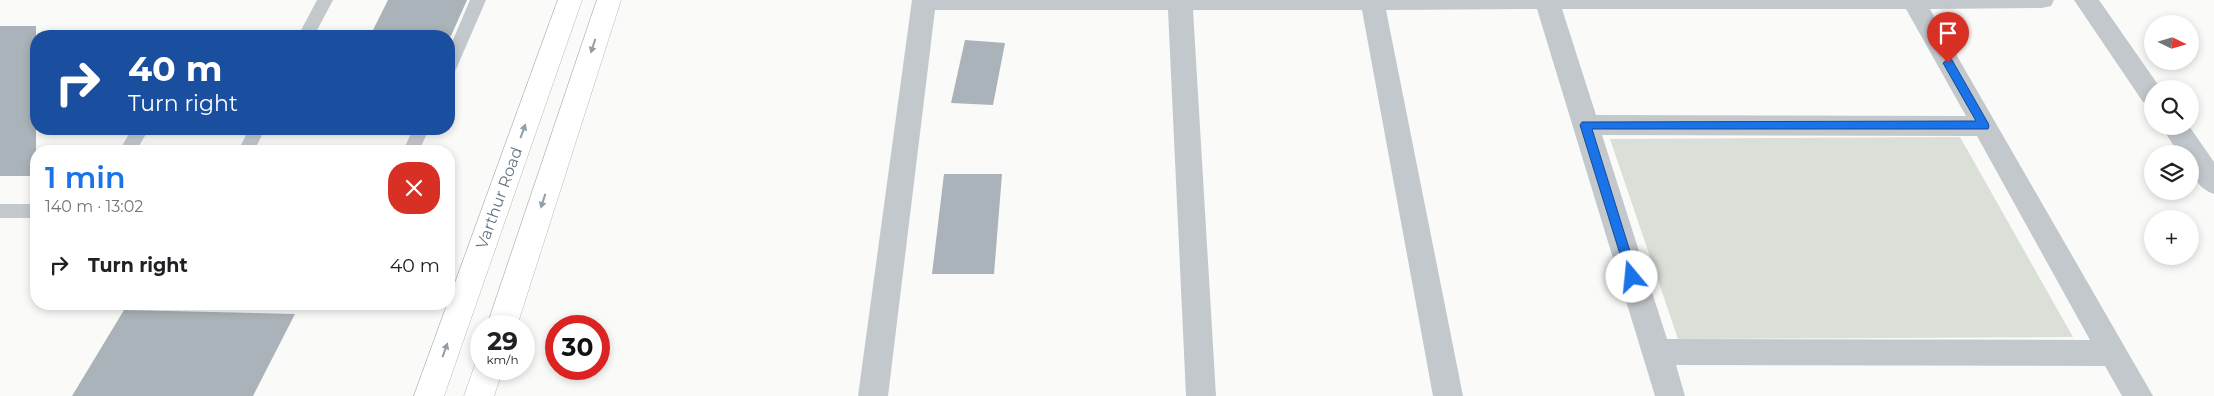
<!DOCTYPE html>
<meta charset="utf-8">
<style>
body{margin:0;font-family:Montserrat,sans-serif;background:#f2f2f2;color:#202124;height:100vh;display:flex;flex-direction:column;font-size:19px;white-space:nowrap}
*{box-sizing:border-box;margin:0}
p{font-size:16px;color:#757577}
.icon{flex:none;width:28px;height:28px;fill:none;stroke:currentColor;stroke-width:2;stroke-linecap:round;stroke-linejoin:round}
.map{position:relative;flex:1;overflow:hidden}
.side{position:absolute;left:30px;top:145px;width:425px;height:165px;display:flex;flex-direction:column;background:#fff;border-radius:20px;box-shadow:0 2px 8px #0003}
.side>*{flex:none}
.top-card{position:absolute;left:30px;top:30px;width:425px;height:105px;border-radius:20px;box-shadow:0 2px 8px #0003;background:#1a4fa0;color:#fff;overflow:hidden}
.needle{width:32px;rotate:95deg}
.fabs{position:absolute;left:2144px;top:15px;display:grid;gap:10px}
.fabs a{display:grid;place-items:center;width:55px;height:55px;border-radius:50%;background:#fff;box-shadow:0 2px 8px #0003;font-size:25px}
.speed{position:absolute;left:470px;top:315px;display:flex;gap:10px;font-size:25px;font-weight:700;text-align:center}
.speed>*{display:grid;place-content:center;width:65px;height:65px;border-radius:50%;background:#fff;box-shadow:0 2px 8px #0003;line-height:1}
.speed small{font-size:12px;font-weight:400}
.speed .limit{border:8px solid #d22;background:#fff;color:#111}
.pin{position:absolute;display:grid;place-items:center;width:42px;height:42px;color:#fff;margin:-51px -21px;border-radius:50% 50% 50% 0;rotate:-45deg;box-shadow:0 0 5px #0007}
.pin .icon{rotate:45deg}
.me{position:absolute;width:55px;margin:-28px;rotate:343deg;stroke-linejoin:round;filter:drop-shadow(0 0 4px #0008)}
.turn{display:flex;align-items:center;gap:18px;height:105px;padding:0 15px;font-size:22px}
.turn .icon{width:65px;height:65px;stroke-width:2.5}
.turn b{display:block;font-size:35px;line-height:42px}
.round{display:grid;place-items:center;flex:none;width:52px;height:52px;border-radius:20px;background:#f2f2f2}
.overview{display:flex;align-items:center;justify-content:space-between;height:85px;padding:0 15px}
h1{font-size:30px;font-weight:600;line-height:38px;color:#1a73e8}
ul{padding:0;list-style:none}
li{display:flex;align-items:center;gap:15px;height:70px;padding:0 15px}
li div{flex:1}
li b{display:block;font-size:19px}
li em{font-style:normal}
.map>svg:first-child{display:block}
.green{fill:#dadfd7}
.building{fill:#aab3b9}
.lines{fill:none;stroke-linecap:round;stroke-linejoin:round}
.primary-casing{stroke:#b5babe;stroke-width:1}
.service{fill:#c3c8cc;fill-rule:evenodd}
.minor{fill:#c3c8cc;fill-rule:evenodd}
.primary{fill:#fff;fill-rule:evenodd}
.oneway{fill:#939fa8}
.route{fill:#1a73e8;stroke:#114b97}
.labels{text-anchor:middle;dominant-baseline:central;stroke-width:5;stroke-linejoin:round;paint-order:stroke}
.street-label{font-size:16px;fill:#657683;stroke:#fff}
</style>
<div class="map">
<svg width="2214" height="396" viewBox="0 0 2214 396">
<rect width="100%" height="100%" fill="#fafaf8"/>
<path class="green" d="M1960,137L2073,337L1678,339L1610,139Z"/>
<g class="building">
<path d="M388,0H467L451,36H370Z"/>
<rect x="0" y="26" width="36" height="150"/>
<path d="M965,40L1005,43L993,105L951,103Z"/>
<path d="M944,174H1002L994,274H932Z"/>
<path d="M124,310L295,314L253,396H72Z"/>
</g>
<g class="lines">
<g class="primary-casing">
<g id="primary">
<path d="M558,0H582L444,396H414Z"/>
<path d="M597,0H621L517,326H487Z"/>
<path d="M481,358V369H503L494,396H464L477,359Z"/>
</g>
</g>
<g class="service">
<path d="M317,0H333L314,36H298Z"/>
<path d="M470,0H486L457,67L455,71L449,73V49Z"/>
<path d="M132,129H149L136,151H119Z"/>
<path d="M249,129H265L254,151H238Z"/>
<path d="M413,129H429L419,151H403Z"/>
<rect x="0" y="204" width="36" height="14"/>
</g>
<g class="minor">
<path d="M912,0H2054L2051,6L2042,8L1930,9L2153,396H2122L2105,366L1676,365L1685,396H1655L1537,9L1386,10L1463,396H1433L1362,10H1193L1216,396H1186L1168,10H935L888,396H858ZM1562,9H1906L1966,116L1596,115ZM1602,135L1977,136L2090,340L1667,339Z"/>
<path d="M2074,0H2099L2161,89H2152V104L2143,102Z"/>
<path d="M2161,126H2189L2214,162V194C2196,188 2190,172 2190,154H2179Z"/>
</g>
<use href="#primary" class="primary"/>
</g>
<defs><path id="oneway-solid" d="M-6-.8H1V-3.2L6.5 0L1 3.2V.8H-6Z" transform="scale(1.25)"/></defs>
<g class="oneway">
<use href="#oneway-solid" transform="translate(593 46) rotate(108)"/>
<use href="#oneway-solid" transform="translate(523 131) rotate(-70)"/>
<use href="#oneway-solid" transform="translate(543 201) rotate(108)"/>
<use href="#oneway-solid" transform="translate(445 350) rotate(-70)"/>
</g>
<path class="route" d="M1948,59L1952,60L1988,123L1989,126L1988,129H1592L1638,277L1637,280H1628L1580,125L1582,122L1976,121L1943,63Z"/>
<g class="labels">
<g class="street-label">
<text transform="translate(499 198) rotate(-70)">Varthur Road</text>
</g>
</g>
</svg>
<div class="fabs">
<a><svg class="needle" viewBox="-14 -14 28 28"><path d="M0-13l5 13h-10z" fill="#e53935"/><path d="M0 13l5-13h-10z" fill="#757577"/></svg></a>
<a><svg class="icon" aria-label="search" viewBox="0 0 24 24"><circle cx="10" cy="10" r="6"/><path d="M15 15l6 6"/></svg></a>
<a><svg class="icon" aria-label="layers" viewBox="0 0 24 24"><path d="M12 4l9 5-9 5-9-5zM3 14l9 5 9-5"/></svg></a>
<a>+</a>
</div>
<div class="speed"><div>29<small>km/h</small></div><div class="limit">30</div></div>
<div class="pin" style="left:1948px;top:63px;background:#d93025"><svg class="icon" aria-label="arrive" viewBox="0 0 24 24"><path d="M6 21V4h12l-3 4 3 4H6"/></svg></div>
<svg class="me" style="left:1632px;top:277px" viewBox="-20 -20 40 40"><circle r="19" fill="#fff"/><path d="M0-13L10 11 0 6-10 11z" fill="#1a73e8"/></svg>
<div class="top-card">
<div class="turn"><svg class="icon" aria-label="right" viewBox="0 0 24 24"><path d="M7 20v-9h11M14 6l5 5-5 5"/></svg><div><b>40 m</b>Turn right</div></div>
</div>
<section class="side">
<div class="overview"><div><h1>1 min</h1><p>140 m · 13:02</p></div><a class="round" style="background:#d93025;color:#fff"><svg class="icon" aria-label="close" viewBox="0 0 24 24"><path d="M6 6l12 12M18 6L6 18"/></svg></a></div>
<ul>
<li><svg class="icon" aria-label="right" viewBox="0 0 24 24"><path d="M7 20v-9h11M14 6l5 5-5 5"/></svg><div><b>Turn right</b></div><em>40 m</em></li>
</ul>
</section>
</div>
